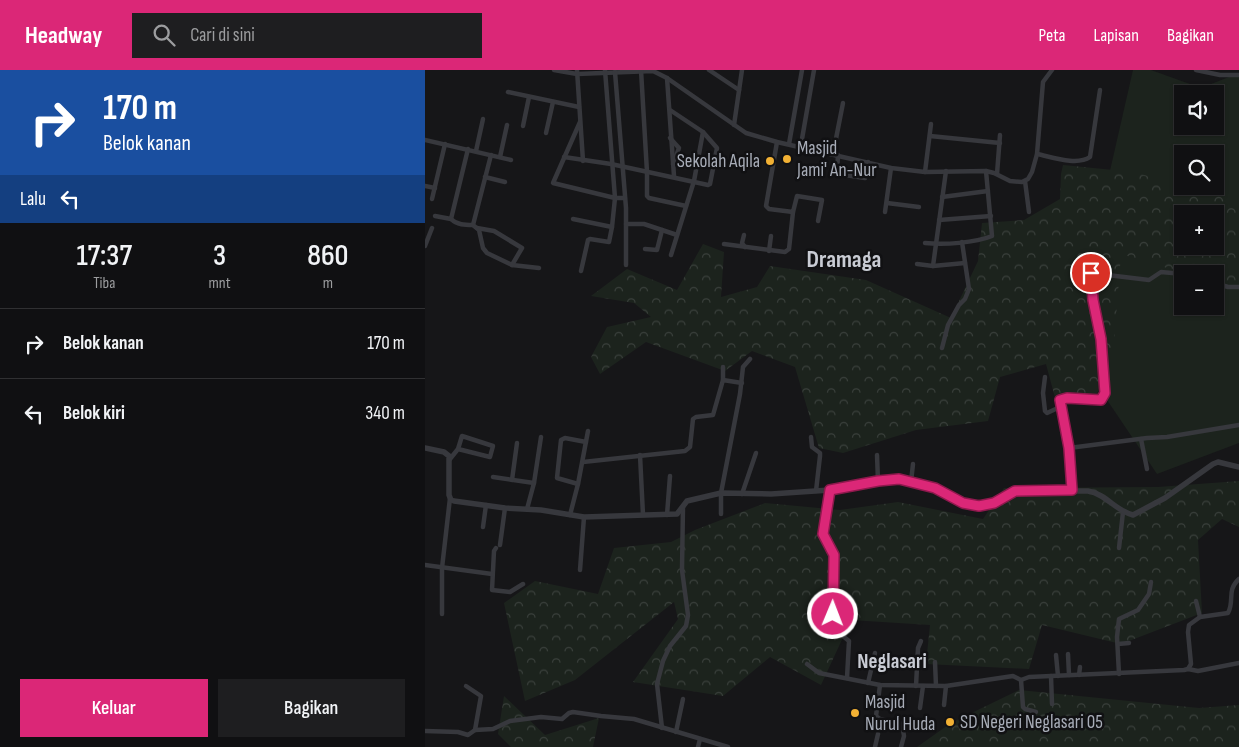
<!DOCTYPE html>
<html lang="id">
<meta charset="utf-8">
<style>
body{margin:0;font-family:"Sofia Sans Condensed",sans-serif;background:#1e1e20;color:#f1f3f6;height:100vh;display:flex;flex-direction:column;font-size:19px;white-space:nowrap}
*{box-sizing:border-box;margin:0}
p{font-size:16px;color:#9c9d9f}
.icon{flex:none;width:28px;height:28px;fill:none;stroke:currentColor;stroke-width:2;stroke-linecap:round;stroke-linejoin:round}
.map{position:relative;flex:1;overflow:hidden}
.panel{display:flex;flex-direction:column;background:#101012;width:425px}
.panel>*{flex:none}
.hud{background:#1a4fa0;color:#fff;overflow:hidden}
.controls{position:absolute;left:749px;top:15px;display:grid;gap:10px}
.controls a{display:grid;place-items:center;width:50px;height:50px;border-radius:0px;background:#101012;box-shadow:0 1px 4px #0004,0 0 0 1px #303032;font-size:25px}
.pin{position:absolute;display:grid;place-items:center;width:42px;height:42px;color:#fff;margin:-21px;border:2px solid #fff;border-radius:50%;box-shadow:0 1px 5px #0007}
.me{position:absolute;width:55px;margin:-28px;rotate:1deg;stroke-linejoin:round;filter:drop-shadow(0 0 4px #0008)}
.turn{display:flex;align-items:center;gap:18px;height:105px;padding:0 20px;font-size:22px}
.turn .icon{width:65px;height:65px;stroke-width:2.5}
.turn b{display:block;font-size:35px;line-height:42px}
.then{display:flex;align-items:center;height:48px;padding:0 20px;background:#0003;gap:10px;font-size:19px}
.eta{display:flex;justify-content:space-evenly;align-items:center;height:85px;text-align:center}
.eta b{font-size:30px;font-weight:600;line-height:35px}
.cta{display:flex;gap:10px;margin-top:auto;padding:10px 20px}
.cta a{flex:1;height:58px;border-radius:0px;background:#db2777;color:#fff;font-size:20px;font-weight:600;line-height:58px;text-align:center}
.cta a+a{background:#1e1e20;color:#f1f3f6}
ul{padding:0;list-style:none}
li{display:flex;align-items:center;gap:15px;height:70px;padding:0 20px;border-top:1px solid #303032}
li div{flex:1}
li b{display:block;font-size:19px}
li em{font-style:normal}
header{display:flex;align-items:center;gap:30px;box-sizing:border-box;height:70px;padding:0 25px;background:#db2777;color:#fff}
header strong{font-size:24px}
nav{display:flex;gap:28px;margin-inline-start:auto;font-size:18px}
.search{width:350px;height:45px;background:#1e1e20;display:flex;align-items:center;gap:12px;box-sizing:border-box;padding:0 18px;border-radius:0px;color:#9c9d9f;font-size:19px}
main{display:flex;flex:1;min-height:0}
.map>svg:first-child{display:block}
.grass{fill:#1c231d;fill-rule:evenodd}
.forest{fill:url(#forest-crowns);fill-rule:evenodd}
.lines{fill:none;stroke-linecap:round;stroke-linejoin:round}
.minor{stroke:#37383d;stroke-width:4.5}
.tertiary{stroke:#37383d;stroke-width:5.5}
.route-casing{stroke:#8e194d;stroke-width:12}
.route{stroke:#db2777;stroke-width:9}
.poi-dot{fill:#f2b134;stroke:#111113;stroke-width:2}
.labels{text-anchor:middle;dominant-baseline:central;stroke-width:5;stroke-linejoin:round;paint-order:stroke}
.poi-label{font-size:19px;fill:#a8adb8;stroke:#111113;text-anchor:start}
.quarter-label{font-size:21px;font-weight:bold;fill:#c9ccd4;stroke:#111113}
.district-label{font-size:24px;font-weight:bold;fill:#c9ccd4;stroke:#111113}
</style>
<header>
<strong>Headway</strong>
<div class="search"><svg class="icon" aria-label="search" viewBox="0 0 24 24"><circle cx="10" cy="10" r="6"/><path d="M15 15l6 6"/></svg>Cari di sini</div>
<nav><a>Peta</a><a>Lapisan</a><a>Bagikan</a></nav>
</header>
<main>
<section class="panel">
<div class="hud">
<div class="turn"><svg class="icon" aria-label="right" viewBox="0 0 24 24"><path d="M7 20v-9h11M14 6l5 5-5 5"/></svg><div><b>170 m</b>Belok kanan</div></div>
<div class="then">Lalu<svg class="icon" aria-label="left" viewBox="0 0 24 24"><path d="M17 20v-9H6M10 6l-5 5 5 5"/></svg></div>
</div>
<div class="eta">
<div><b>17:37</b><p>Tiba</p></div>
<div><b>3</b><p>mnt</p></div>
<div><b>860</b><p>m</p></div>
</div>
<ul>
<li><svg class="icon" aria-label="right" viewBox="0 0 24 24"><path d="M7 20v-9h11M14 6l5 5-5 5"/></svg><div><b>Belok kanan</b></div><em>170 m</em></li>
<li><svg class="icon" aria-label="left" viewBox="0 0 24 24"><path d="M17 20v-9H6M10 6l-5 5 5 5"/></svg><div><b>Belok kiri</b></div><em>340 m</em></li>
</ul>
<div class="cta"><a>Keluar</a><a>Bagikan</a></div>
</section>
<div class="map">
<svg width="814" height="677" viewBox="0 0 814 677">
<defs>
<pattern id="forest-crowns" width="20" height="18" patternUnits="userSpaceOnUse" patternTransform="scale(1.25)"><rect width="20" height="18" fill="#1c231d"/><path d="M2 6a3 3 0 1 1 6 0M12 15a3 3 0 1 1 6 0" fill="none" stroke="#3a403c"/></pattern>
</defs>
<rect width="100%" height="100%" fill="#161618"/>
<g class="grass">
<path d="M708,0H726L776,18L814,3V138L681,118ZM758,24H790V56H758ZM758,84H790V116H758Z"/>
<path d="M658,167L814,198V373L732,404L680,327L661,265ZM758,204H790V236H758Z"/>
</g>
<g class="forest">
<path d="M638,95L708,102L814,130V217L790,211V204H762L696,184L689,275L669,333L632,335L621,294L575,307L563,351L491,360L418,383L394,378L370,297L327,281L300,301L221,272L175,304L166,287L182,257L226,247L209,233L166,226L202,199L252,220L278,174L299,182L296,227L332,217L345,196L441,210L526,248L553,191L557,153L599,150L635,129L636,104ZM758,144H790V176H758Z"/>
<path d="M814,411V457L797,449L773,470L777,543L696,574L617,555L604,599L501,594L505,555L426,550L396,615L345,587L298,626L208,612L253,549L249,532L150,610L100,631L79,533L110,511L173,524L189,478L246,472L270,460L340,433L415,440L473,432L558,449L579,418L733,417Z"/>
<path d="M594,620L774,638L814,635V677H492L526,653Z"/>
<path d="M79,626L120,665L174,648L168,677H86L73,664Z"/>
</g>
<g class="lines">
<g class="minor">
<path d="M129,0L152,4L228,1L242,8L321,63L352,72L466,98L500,102L561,101L569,103L585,111L597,112L603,109L607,102L612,84L618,12L627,0"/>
<path d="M152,0L158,91"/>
<path d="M216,0L222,102V126L224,128L261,136"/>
<path d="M284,0L314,20"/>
<path d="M771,0L795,5H814"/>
<path d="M190,2L201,138V195"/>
<path d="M242,8L249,106"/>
<path d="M83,22L154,37"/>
<path d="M155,52L128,113L190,128H200"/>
<path d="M309,55L317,0"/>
<path d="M98,56L104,27"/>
<path d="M121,63L128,32"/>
<path d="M505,66L575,73"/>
<path d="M245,68L254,78L248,94"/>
<path d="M377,69L389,0"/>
<path d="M0,70L86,90"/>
<path d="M352,72L341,136L344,139L368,142L372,126L397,130L393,151"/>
<path d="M364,74L377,0"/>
<path d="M51,81L58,49"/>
<path d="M408,84L418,33"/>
<path d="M612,84C627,87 652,96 665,87L675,20"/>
<path d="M66,85L48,155L54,160L58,178L62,183L87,195L114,198"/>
<path d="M413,85L412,102L413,104L440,108L443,92"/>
<path d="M75,87L82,55"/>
<path d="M139,87L186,94L283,115L285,114L292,78L278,62L245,40"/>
<path d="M500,102L506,54"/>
<path d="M572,104L575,65"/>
<path d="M60,107L80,112"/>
<path d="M600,111L604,142"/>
<path d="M0,116L10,118"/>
<path d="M517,127L563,121"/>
<path d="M7,129L20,74"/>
<path d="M462,133L494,137"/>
<path d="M460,142L466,98"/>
<path d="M10,146L26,149L43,79"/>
<path d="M26,149C32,155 40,155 48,155"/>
<path d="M148,149L187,157"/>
<path d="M514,150L566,146"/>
<path d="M201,154H219L252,165"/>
<path d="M52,158L69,161L97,178L87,195"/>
<path d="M319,165L317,173L320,177"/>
<path d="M500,173C519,175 550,173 567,166L561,101"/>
<path d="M299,174L360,182L364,179L368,142"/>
<path d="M0,176L7,158"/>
<path d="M220,179L232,180L237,160"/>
<path d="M344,181L346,166"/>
<path d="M246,185L269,111L278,62"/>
<path d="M492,194L508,196L540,193"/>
<path d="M508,196L521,101"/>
<path d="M156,201L163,170L165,169L184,172L187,157L190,128L180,0"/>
<path d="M666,203L724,210L736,202L758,204"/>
<path d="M790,213L803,217H814"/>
<path d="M517,278L523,255L534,235L540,229L544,219L537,172"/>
<path d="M620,307L618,323L620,341L622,343L635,337"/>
<path d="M298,310V297"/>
<path d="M636,327L635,334L644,378L647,420"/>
<path d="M636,329L642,327L676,330L679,326L676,277L667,223L666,198"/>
<path d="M386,367L387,377L395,383V386L391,421"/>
<path d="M716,369L722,399"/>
<path d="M644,378L722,368L742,367L814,355"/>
<path d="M215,385L218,445"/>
<path d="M452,385L453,411"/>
<path d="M25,389L33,379L37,366L68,376L65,387L33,379"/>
<path d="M158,392L260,381L265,377L268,349L271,347L288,345L298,310L317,313"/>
<path d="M68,407L109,413"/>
<path d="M87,410L92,373"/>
<path d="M486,412L488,394"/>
<path d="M153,414L132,408L136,370L140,368L161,372"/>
<path d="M405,420L398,464L409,485L408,558L424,571L422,608"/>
<path d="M317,424L331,383"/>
<path d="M102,439L109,413L116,367"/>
<path d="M296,444V423L315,324L318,297L325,289"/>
<path d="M145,445L153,414L163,361"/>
<path d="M242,445L245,406"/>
<path d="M58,457L61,435"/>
<path d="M75,475L80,438"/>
<path d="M71,478L69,481L67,520L85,522L98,514"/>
<path d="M694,478L698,442"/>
<path d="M0,495L67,504"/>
<path d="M155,500L159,447"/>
<path d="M771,531L775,547"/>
<path d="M17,544V498L25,428"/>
<path d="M693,574L704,573"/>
<path d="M643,584L644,605"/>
<path d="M631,585L633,606"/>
<path d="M510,592L511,616"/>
<path d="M382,594L394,603L455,615L521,616L588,606L596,610L604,607L759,600L763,599L766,594L763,562L764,555L775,547L803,543C810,530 801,521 814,509"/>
<path d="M763,599L773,601L814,593"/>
<path d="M694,604L692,567L694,549L713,540L724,524L726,512"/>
<path d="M654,605L655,597"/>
<path d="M626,606L627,634"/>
<path d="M596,610L598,637L600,639L611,642"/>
<path d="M443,613L450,583"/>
<path d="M455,615L451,646L455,649L477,654L479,666L476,677"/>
<path d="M41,616L56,626L50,660"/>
<path d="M491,616L493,578L496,571"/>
<path d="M519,635L521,616"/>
<path d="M495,638L498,616"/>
<path d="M237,658L232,614L238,591L245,576L261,556L263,545L257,500L258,436"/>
<path d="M0,661L33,662L43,665L50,660L68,659L85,651L116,647L137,649L144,643L148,642L176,646L209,649L303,677"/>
<path d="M251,662L258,629"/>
<path d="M273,677L275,669"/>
<path d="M450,677L453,664"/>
</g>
<path class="tertiary" d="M0,378L19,382L24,386V425L26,430L29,431L80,438L116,440L159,447L252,444L262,431L296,423L346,424L405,420L469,409L510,418L535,431L550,436L569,433L590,421H663C681,424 691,441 708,445L740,428L788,394L793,392L814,397"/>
</g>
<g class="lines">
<g class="route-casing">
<path id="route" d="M408,544L409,485L398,464L405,420L453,411L474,409L510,418L538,433L554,436L569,433L590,421L647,420L644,378L635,330L642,328L676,330L680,323L676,269L668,230L666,203"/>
</g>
<use href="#route" class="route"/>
</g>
<g class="poi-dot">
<circle cx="362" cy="89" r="5"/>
<circle cx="345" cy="91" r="5"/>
<circle cx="430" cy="643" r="5"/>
<circle cx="525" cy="652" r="5"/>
</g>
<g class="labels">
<g class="poi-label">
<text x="372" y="78">Masjid<tspan x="372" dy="22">Jami' An-Nur</tspan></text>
<text x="335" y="91" text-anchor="end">Sekolah Aqila</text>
<text x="440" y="632">Masjid<tspan x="440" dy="22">Nurul Huda</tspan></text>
<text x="535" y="652">SD Negeri Neglasari 05</text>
</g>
<g class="quarter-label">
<text x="467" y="591">Neglasari</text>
</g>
<g class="district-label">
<text x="419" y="189">Dramaga</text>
</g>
</g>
</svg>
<div class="controls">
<a><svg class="icon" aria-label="sound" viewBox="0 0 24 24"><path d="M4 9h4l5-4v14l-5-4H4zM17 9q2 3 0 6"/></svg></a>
<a><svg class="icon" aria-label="search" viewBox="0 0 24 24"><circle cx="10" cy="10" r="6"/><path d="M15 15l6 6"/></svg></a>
<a>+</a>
<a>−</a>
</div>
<div class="pin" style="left:666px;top:203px;background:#d93025"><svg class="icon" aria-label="arrive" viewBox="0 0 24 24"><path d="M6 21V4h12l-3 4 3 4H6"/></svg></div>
<svg class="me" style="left:408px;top:544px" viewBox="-20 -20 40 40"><circle r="17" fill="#db2777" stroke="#fff" stroke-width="3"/><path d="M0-11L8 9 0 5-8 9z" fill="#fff"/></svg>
</div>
</main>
